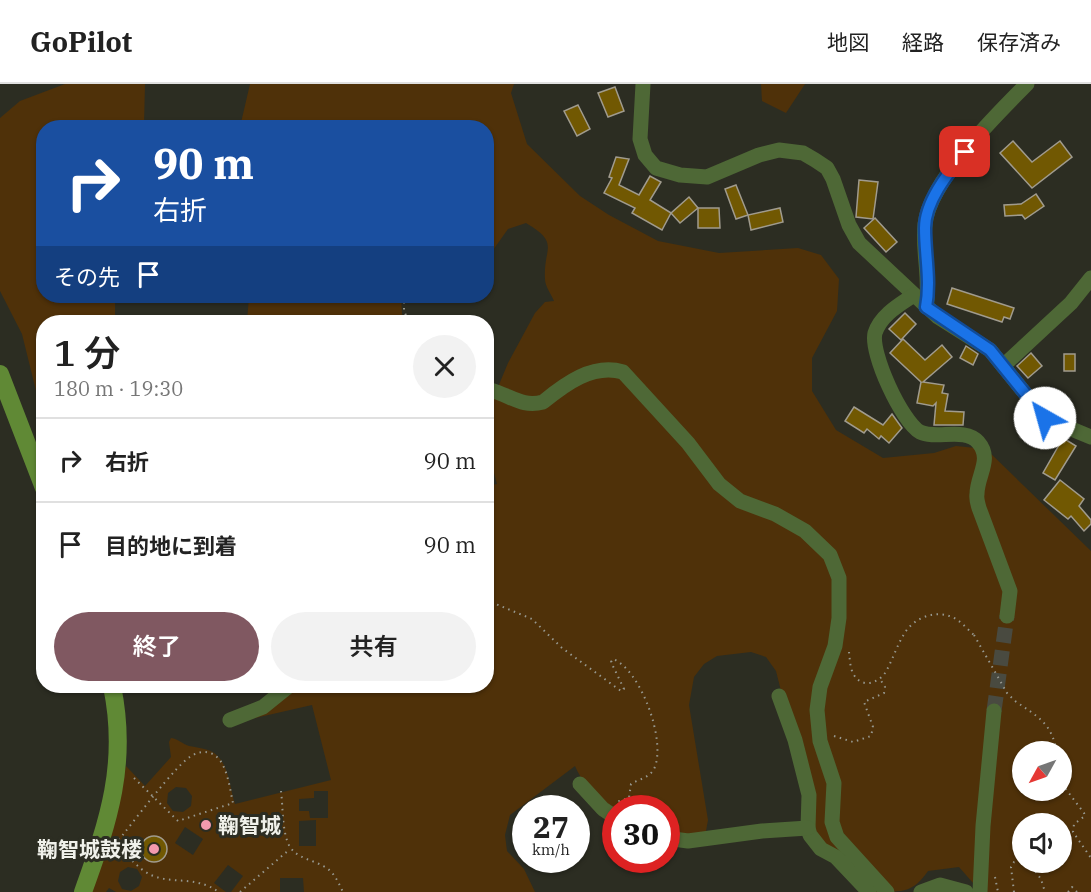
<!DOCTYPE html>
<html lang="ja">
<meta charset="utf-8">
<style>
body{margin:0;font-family:"IBM Plex Serif","Noto Sans JP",serif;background:#f2f2f2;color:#222;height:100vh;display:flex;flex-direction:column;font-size:22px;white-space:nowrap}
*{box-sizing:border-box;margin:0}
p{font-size:20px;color:#767676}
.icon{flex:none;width:33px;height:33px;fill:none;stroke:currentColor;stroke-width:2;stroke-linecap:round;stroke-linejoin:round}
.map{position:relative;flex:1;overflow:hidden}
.details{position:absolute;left:36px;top:231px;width:458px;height:378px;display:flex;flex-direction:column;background:#fff;border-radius:24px;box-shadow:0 2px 4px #0004}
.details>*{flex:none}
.banner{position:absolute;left:36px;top:36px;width:458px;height:183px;border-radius:24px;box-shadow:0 2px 4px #0004;background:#1a4fa0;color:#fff;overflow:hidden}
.needle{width:39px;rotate:230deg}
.fabs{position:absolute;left:1012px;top:657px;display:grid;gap:12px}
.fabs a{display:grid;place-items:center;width:60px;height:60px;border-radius:50%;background:#fff;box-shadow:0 2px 4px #0004;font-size:30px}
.speed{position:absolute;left:512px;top:711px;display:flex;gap:12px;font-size:30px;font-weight:700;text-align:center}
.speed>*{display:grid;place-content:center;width:78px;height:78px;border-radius:50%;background:#fff;box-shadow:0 2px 4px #0004;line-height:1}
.speed small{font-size:15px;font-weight:400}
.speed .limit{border:9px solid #d22;background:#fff;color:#111}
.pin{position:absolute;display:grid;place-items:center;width:51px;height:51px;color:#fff;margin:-26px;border-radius:12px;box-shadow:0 3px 9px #0006}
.me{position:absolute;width:66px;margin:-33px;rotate:322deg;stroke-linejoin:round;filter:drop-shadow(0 0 4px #0008)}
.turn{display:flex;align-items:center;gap:21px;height:126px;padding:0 18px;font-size:27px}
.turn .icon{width:78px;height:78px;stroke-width:2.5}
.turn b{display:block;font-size:42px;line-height:51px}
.then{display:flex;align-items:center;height:57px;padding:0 18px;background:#0003;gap:12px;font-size:22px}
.round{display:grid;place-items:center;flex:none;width:63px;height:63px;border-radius:32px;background:#f2f2f2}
.headline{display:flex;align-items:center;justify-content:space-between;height:102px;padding:0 18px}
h1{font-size:36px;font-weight:600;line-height:45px}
.action{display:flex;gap:12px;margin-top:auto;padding:12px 18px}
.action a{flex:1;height:69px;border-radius:36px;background:#805861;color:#fff;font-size:24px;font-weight:600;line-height:69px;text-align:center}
.action a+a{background:#f2f2f2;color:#222}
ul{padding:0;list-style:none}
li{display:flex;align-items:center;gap:18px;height:84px;padding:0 18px;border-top:2px solid #e0e0e0}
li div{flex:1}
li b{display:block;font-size:22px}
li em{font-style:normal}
header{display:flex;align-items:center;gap:36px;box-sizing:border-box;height:84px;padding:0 30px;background:#fff;border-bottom:2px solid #e0e0e0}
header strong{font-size:28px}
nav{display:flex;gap:33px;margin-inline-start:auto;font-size:21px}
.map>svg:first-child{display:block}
.green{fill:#4f3109;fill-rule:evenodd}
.building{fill:#715802;stroke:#a09b8e;stroke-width:1.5}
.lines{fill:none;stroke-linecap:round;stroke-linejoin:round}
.street-tunnel{stroke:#494a40;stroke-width:15;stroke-dasharray:15 8;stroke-linecap:butt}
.path{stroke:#97988f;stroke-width:2;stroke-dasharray:1.5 4.5;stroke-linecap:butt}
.street{stroke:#4e6836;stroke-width:15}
.secondary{stroke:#608935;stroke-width:18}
.path-bridge{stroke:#97988f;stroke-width:2;stroke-dasharray:1.5 4.5;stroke-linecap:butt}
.route-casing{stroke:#114b97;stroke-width:15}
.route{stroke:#1a73e8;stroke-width:10}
.poi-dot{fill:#f29aae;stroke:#2c2d22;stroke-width:2}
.labels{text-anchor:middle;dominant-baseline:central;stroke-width:6;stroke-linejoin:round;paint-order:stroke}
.poi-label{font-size:21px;font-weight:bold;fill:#f0f1ea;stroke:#2c2d22;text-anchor:start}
</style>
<header>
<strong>GoPilot</strong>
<nav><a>地図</a><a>経路</a><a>保存済み</a></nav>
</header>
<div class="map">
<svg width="1091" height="808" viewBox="0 0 1091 808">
<rect width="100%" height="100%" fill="#2c2d22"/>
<g class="green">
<path d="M65,0H145L144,41L143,44H44V212H115V238H44L43,335L22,250L0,207V34L20,17Z"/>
<path d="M250,0H514L511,9L527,60L580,112L609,131L658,157L719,169L798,164L821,171L839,195L837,227L812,274V307L836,346L883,374L934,369L956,362L986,365L1091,467V808H981L959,783L928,787C913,808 905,808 875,808L819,758L776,587L766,573L751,568L717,572L704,580L694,593L689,621L708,736L706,747C692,753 680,751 666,747V724C654,724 622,728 614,724C598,717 581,697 575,682L510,731L505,751L507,767L524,785L535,808H304L303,794H280V808H231L243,792L228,781L214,799L226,808H116L109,804L106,808H91L110,757L126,682L145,702L171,673L169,658L171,654C179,655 182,660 189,662C195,663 202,664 208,666C229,673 229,703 235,720L331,696L312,621L242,637L295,602H486V402L497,400L487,364L491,320L508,279L535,229L545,218L554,217C551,210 545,202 545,195C543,163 561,160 526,139L508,145L486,176V44L240,43ZM1023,668H1062V706H1023ZM176,703L186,704L192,712L191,722L183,728L173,727L167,719L168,709ZM314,707H328V734H310L309,727H299V715L314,714ZM316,736V762H299V737ZM1023,740H1062V778H1023ZM185,743L203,755L193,771L175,759ZM128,783L137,785L142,793L139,802L131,807L122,805L118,797L120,788Z"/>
<path d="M761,0H805L786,29L762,17Z"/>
<path d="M249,212H401L402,230L405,238H247Z"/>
</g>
<g class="building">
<path d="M615,3L624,27L608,33L598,9Z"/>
<path d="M578,21L590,45L577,52L564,27Z"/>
<path d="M1013,57L1032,78L1060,57L1072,73L1032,104L1000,69Z"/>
<path d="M616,73L629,75L619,101L639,111L650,92L661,98L650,116L671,129L689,113L698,124L680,139L671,129L662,146L632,129L635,124L604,109L612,94L609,93Z"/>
<path d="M859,96L878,98L873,135L856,133Z"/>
<path d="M736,101L748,131L736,135L725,105Z"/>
<path d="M1036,110L1044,122L1025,135L1022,131L1005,132L1004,121L1021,120Z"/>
<path d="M698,124H719L720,144H698Z"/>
<path d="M780,124L783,138L751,146L748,131Z"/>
<path d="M875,134L897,158L886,168L864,144Z"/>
<path d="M952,204L1014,224L1010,235L1004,233L1002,238L947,220Z"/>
<path d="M905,229L916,240L901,256L889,245Z"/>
<path d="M903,255L925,276L942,261L952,273L923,298L944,301L942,309L948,310L945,327L964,328L963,341H934L936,319L933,322L917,319L921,298L890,269Z"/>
<path d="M966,262L978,270L973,281L960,274Z"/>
<path d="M1031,269L1042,282L1028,294L1017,282Z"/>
<rect x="1064" y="270" width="11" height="17"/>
<path d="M854,323L883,341L892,330L902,344L889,359L881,352L879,355L867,345L864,349L845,337Z"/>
<path d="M1063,354L1076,362L1055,396L1043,389Z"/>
<path d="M1060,396L1084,415L1079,422L1091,436V440L1084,447L1071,432L1068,435L1044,416Z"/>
<circle cx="154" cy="765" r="13"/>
</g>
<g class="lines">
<path class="street-tunnel" d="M994,627L1007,532"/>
<g class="path">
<path d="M404,212V227L409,238"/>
<path d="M486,516L532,535L562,564L621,607L624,605L611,578L613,575C641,586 667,658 654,685C649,694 639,695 631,700L629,714L616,718"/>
<path d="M849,568C850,576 850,585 854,591C862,604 877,600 885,589C893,576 897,560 906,547C916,533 936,526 952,533C960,536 967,545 974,551"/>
<path d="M1015,617C1038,633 1051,638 1057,668"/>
<path d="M834,652L853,658L871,652L873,643L864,618L884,609L885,603L880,595"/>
<path d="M134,694L178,737L233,719C230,706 228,686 219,675C212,667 202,666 193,671C177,678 131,742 116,759C126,770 138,785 151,791C175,801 194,791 219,808"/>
<path d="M1062,700L1084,729L1085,732L1074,740L1073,748L1091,774"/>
<path d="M281,707C283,723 282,744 288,759C294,774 311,775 323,782C334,787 338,798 343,808"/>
<path d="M1028,778L1041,795L1045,808"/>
<path d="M995,793L998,808"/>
<path d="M240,808L290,765"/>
<path d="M1014,808L1011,783L1014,778L1023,775"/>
<path d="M1068,808L1072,803L1077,808"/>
</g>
<g class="street">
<path d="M643,0L640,55L645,71L656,84L680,91L707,93L759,71L779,66L803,69L815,76L827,84L833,95L849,141L859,159L938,233L990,266L1045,334L1091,353"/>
<path d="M914,211C899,221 881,231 875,249C870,269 902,338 920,348C936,356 965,343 978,358C993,375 977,391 977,410C976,415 978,420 979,424L1010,507L1007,532"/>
<path d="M926,223C931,195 922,168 925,140C930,96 996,31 1027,0"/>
<path d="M1003,282L1071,219L1091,194"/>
<path d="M486,309L490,306C510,311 522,324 543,318C565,300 593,279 623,288L688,359L719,400L740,417L775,430L805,447L830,471L839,494V534L835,562L820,603L817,626L820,657L834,699L832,738L837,753L887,808"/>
<path d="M779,612L795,656L809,711L808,744L810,751L821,765L836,773L869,808"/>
<path d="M230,636L263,623L289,602"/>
<path d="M580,700L603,725L615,733"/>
<path d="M666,754L688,757L762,747L808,744"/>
<path d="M921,808L940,801L966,808"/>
<path d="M980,808L983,742L994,627"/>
</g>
<g class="secondary">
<path d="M0,290L44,404"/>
<path d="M83,808C109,736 128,679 112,602"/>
</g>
<path class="path-bridge" d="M974,551L1007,609L1015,617"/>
</g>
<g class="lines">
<g class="route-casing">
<path id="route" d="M965,68C949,88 925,117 925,144C925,171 931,197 926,223L990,266L1045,334"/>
</g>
<use href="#route" class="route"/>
</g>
<g class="poi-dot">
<circle cx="206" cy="741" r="6"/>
<circle cx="154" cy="765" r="6"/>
</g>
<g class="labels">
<g class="poi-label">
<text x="218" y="741">鞠智城</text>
<text x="142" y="765" text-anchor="end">鞠智城鼓楼</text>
</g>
</g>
</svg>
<div class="fabs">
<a><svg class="needle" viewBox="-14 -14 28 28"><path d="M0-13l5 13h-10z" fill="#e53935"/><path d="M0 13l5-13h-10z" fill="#767676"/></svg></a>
<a><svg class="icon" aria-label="sound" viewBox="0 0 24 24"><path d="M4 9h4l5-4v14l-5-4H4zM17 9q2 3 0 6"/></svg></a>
</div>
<div class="speed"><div>27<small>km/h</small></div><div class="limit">30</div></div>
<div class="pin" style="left:965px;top:68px;background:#d93025"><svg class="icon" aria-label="arrive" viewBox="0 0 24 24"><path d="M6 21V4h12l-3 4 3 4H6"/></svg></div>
<svg class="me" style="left:1045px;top:334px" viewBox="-20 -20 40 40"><circle r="19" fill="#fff"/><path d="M0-13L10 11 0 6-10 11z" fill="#1a73e8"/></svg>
<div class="banner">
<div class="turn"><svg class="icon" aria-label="right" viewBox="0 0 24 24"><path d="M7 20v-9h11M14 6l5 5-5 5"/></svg><div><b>90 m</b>右折</div></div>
<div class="then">その先<svg class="icon" aria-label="arrive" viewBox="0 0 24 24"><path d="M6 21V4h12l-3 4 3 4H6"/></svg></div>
</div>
<section class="details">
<div class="headline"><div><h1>1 分</h1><p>180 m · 19:30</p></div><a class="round"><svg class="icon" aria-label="close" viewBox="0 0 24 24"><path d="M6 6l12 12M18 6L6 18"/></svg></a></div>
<ul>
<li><svg class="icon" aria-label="right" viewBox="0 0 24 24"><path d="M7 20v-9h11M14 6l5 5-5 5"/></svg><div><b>右折</b></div><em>90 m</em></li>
<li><svg class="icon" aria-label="arrive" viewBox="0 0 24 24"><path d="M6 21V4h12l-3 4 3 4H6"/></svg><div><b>目的地に到着</b></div><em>90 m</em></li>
</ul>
<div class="action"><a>終了</a><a>共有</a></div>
</section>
</div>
